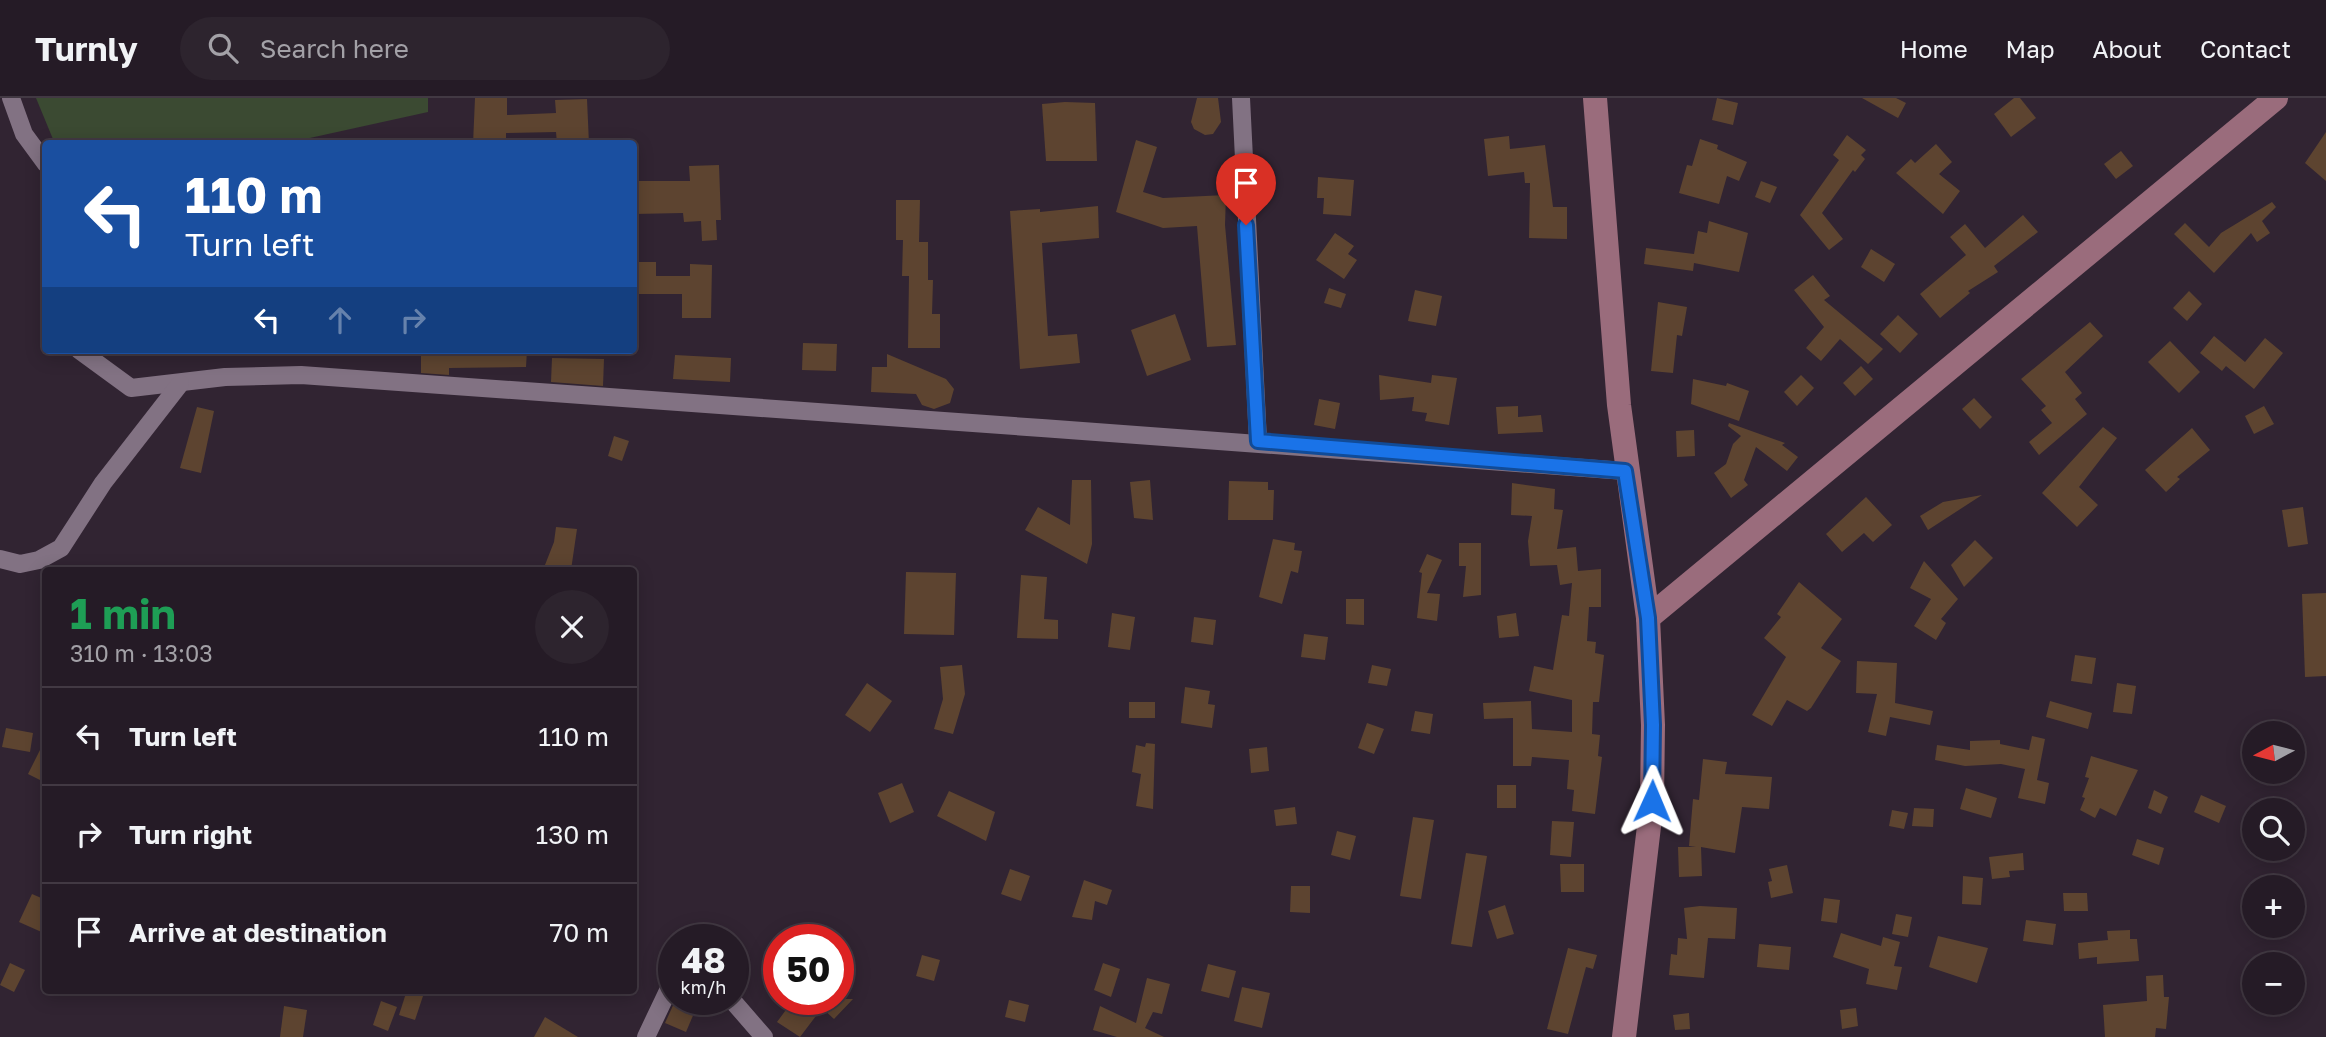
<!DOCTYPE html>
<meta charset="utf-8">
<style>
body{margin:0;font-family:"Golos Text",sans-serif;background:#2d242e;color:#f1f3f6;height:100vh;display:flex;flex-direction:column;font-size:26px;white-space:nowrap}
*{box-sizing:border-box;margin:0}
p{font-size:23px;color:#a3a1a7}
.icon{flex:none;width:38px;height:38px;fill:none;stroke:currentColor;stroke-width:2;stroke-linecap:round;stroke-linejoin:round}
.map{position:relative;flex:1;overflow:hidden}
.details{position:absolute;left:42px;top:469px;width:595px;height:427px;display:flex;flex-direction:column;background:#251b26;border-radius:7px;box-shadow:0 4px 18px #0003,0 0 0 2px #423943}
.details>*{flex:none}
.hud{position:absolute;left:42px;top:42px;width:595px;height:214px;border-radius:7px;box-shadow:0 4px 18px #0003,0 0 0 2px #423943;background:#1a4fa0;color:#fff;overflow:hidden}
.needle{width:46px;rotate:263deg}
.controls{position:absolute;left:2242px;top:623px;display:grid;gap:14px}
.controls a{display:grid;place-items:center;width:63px;height:63px;border-radius:50%;background:#251b26;box-shadow:0 4px 18px #0003,0 0 0 2px #423943;font-size:35px}
.speed{position:absolute;left:658px;top:826px;display:flex;gap:14px;font-size:35px;font-weight:700;text-align:center}
.speed>*{display:grid;place-content:center;width:91px;height:91px;border-radius:50%;background:#251b26;box-shadow:0 4px 18px #0003,0 0 0 2px #423943;line-height:1}
.speed small{font-size:18px;font-weight:400}
.speed .limit{border:10px solid #d22;background:#fff;color:#111}
.pin{position:absolute;display:grid;place-items:center;width:60px;height:60px;color:#fff;margin:-72px -30px;border-radius:50% 50% 50% 0;rotate:-45deg;box-shadow:0 0 7px #0007}
.pin .icon{rotate:45deg}
.me{position:absolute;width:77px;margin:-38px;rotate:1deg;stroke-linejoin:round;filter:drop-shadow(0 0 5px #0008)}
.turn{display:flex;align-items:center;gap:24px;height:147px;padding:0 28px;font-size:32px}
.turn .icon{width:91px;height:91px;stroke-width:2.5}
.turn b{display:block;font-size:49px;line-height:60px}
.lanes{display:flex;align-items:center;height:66px;padding:0 28px;background:#0003;justify-content:center;gap:35px;direction:ltr}
.lanes .off{opacity:.35}
.round{display:grid;place-items:center;flex:none;width:74px;height:74px;border-radius:37px;background:#2d242e}
.summary{display:flex;align-items:center;justify-content:space-between;height:119px;padding:0 28px}
h1{font-size:42px;font-weight:700;line-height:52px;color:#1e9e55}
ul{padding:0;list-style:none}
li{display:flex;align-items:center;gap:21px;height:98px;padding:0 28px;border-top:2px solid #423943}
li div{flex:1}
li b{display:block;font-size:26px}
li em{font-style:normal}
header{display:flex;align-items:center;gap:42px;box-sizing:border-box;height:98px;padding:0 35px;background:#251b26;border-bottom:2px solid #423943}
header strong{font-size:33px}
nav{display:flex;gap:38px;margin-inline-start:auto;font-size:24px}
.search{width:490px;height:63px;background:#2d242e;display:flex;align-items:center;gap:18px;box-sizing:border-box;padding:0 24px;border-radius:38px;color:#a3a1a7;font-size:26px}
.map>svg:first-child{display:block}
.green{fill:#3b4a32}
.building{fill:#5d4430}
.lines{fill:none;stroke-linecap:round;stroke-linejoin:round}
.street{stroke:#827283;stroke-width:18}
.secondary{stroke:#9a6c7c;stroke-width:24}
.route-casing{stroke:#114b97;stroke-width:18}
.route{stroke:#1a73e8;stroke-width:12}
</style>
<header>
<strong>Turnly</strong>
<div class="search"><svg class="icon" aria-label="search" viewBox="0 0 24 24"><circle cx="10" cy="10" r="6"/><path d="M15 15l6 6"/></svg>Search here</div>
<nav><a>Home</a><a>Map</a><a>About</a><a>Contact</a></nav>
</header>
<div class="map">
<svg width="2326" height="939" viewBox="0 0 2326 939">
<rect width="100%" height="100%" fill="#312432"/>
<path class="green" d="M36,0H428V14L287,45L55,46Z"/>
<g class="building">
<path d="M475,0H507V17L556,15L555,2L587,1L589,46H557L556,34L506,35V46H473Z"/>
<path d="M1197,0H1218L1221,24L1213,36L1205,37L1194,31L1191,24Z"/>
<path d="M1717,0L1738,5L1733,27L1712,22Z"/>
<path d="M1862,0H1896L1906,5L1898,20Z"/>
<path d="M2014,0H2020L2036,20L2011,39L1994,16Z"/>
<path d="M1065,4L1095,5L1097,63H1046L1042,6Z"/>
<path d="M2326,34V83L2305,65Z"/>
<path d="M1847,37L1866,52L1861,57L1865,61L1855,74L1853,72L1822,115L1843,141L1829,152L1800,117L1839,62L1833,57Z"/>
<path d="M1509,38L1510,51L1545,47L1553,109H1567V141L1529,140L1530,85H1525L1524,74L1488,78L1484,41Z"/>
<path d="M1700,41L1718,47L1717,51L1747,64L1739,83L1727,78L1719,106L1679,95L1687,67L1692,68Z"/>
<path d="M1136,42L1157,49L1143,94L1163,100L1226,97L1225,127L1236,247L1207,249L1197,128L1163,130L1116,114Z"/>
<path d="M1936,46L1952,64L1939,76L1960,93L1943,116L1896,75L1911,61L1915,65Z"/>
<path d="M2121,53L2133,68L2116,81L2104,66Z"/>
<path d="M719,67L721,122H716L717,142L702,143L701,123L684,124L683,115L634,116V83H690L689,68Z"/>
<path d="M1318,79L1354,82L1351,118L1323,116L1324,100H1317Z"/>
<path d="M1761,83L1777,89L1770,105L1755,99Z"/>
<path d="M896,102H920L919,144H928V182H933L932,216H940V250H908L909,178H902L903,142H896Z"/>
<path d="M2272,104L2276,109L2262,123L2270,135L2257,144L2251,135L2214,175L2174,136L2185,125L2209,149L2221,135Z"/>
<path d="M1098,108L1099,140L1042,145L1048,238L1077,236L1080,265L1020,271L1010,113L1040,111V114Z"/>
<path d="M2023,117L2038,134L1994,168L1998,174L1968,193L1970,195L1940,220L1920,196L1966,157L1950,139L1965,126L1985,150Z"/>
<path d="M1709,123L1748,135L1739,174L1694,165L1693,173L1644,166L1646,150L1694,156L1698,133L1707,135Z"/>
<path d="M1335,135L1354,148L1348,156L1357,162L1344,181L1316,162Z"/>
<path d="M1871,151L1895,166L1884,184L1861,169Z"/>
<path d="M634,164H656V178H690V166L712,167L711,220H682V196H634Z"/>
<path d="M1813,177L1830,198L1824,202L1883,251L1868,266L1840,241L1821,263L1806,250L1824,229L1794,192Z"/>
<path d="M1329,190L1346,196L1341,210L1324,205Z"/>
<path d="M1415,192L1442,198L1436,228L1408,223Z"/>
<path d="M2189,193L2202,206L2187,223L2173,210Z"/>
<path d="M1658,204L1687,209L1682,238L1677,237L1673,275L1651,273Z"/>
<path d="M1175,216L1191,262L1147,278L1131,232Z"/>
<path d="M1898,217L1918,236L1900,255L1880,236Z"/>
<path d="M2090,224L2103,238L2065,274L2082,295L2075,301L2087,316L2039,357L2029,344L2052,325L2041,312L2046,308L2021,281Z"/>
<path d="M2214,238L2245,264L2265,240L2283,255L2254,291L2226,268L2222,273L2200,255Z"/>
<path d="M2170,243L2200,274L2179,295L2148,264Z"/>
<path d="M803,245L837,246L836,273L802,272Z"/>
<path d="M421,252H527L526,269L449,270V277L421,275Z"/>
<path d="M887,256L946,281L954,291L950,305L934,311L922,307L916,296L871,294L872,269H887Z"/>
<path d="M675,257L731,260L730,284L673,281Z"/>
<path d="M552,260L604,261L603,288L551,284Z"/>
<path d="M1861,268L1873,281L1855,298L1843,285Z"/>
<path d="M1379,277L1431,285L1432,277L1457,280L1449,327L1425,323L1427,315L1412,313L1414,299L1380,302Z"/>
<path d="M1801,277L1814,290L1797,308L1784,294Z"/>
<path d="M1693,281L1726,288L1727,285L1749,293L1739,323L1691,306Z"/>
<path d="M1974,300L1992,319L1980,331L1962,311Z"/>
<path d="M1319,301L1340,305L1335,331L1314,327Z"/>
<path d="M1518,308V319L1541,317L1543,334L1498,336L1496,309Z"/>
<path d="M2264,308L2274,326L2254,336L2245,318Z"/>
<path d="M197,309L214,313L201,375L180,370Z"/>
<path d="M1729,325L1785,345L1782,347L1798,359L1787,373L1756,349L1744,382L1748,387L1731,400L1714,375L1726,366L1733,346L1741,338L1728,328Z"/>
<path d="M2103,329L2117,340L2079,389L2098,407L2077,429L2042,395Z"/>
<path d="M2192,330L2210,352L2177,379L2180,381L2166,394L2145,372Z"/>
<path d="M1694,332L1695,358L1677,359L1676,333Z"/>
<path d="M614,338L629,343L622,363L608,358Z"/>
<path d="M1072,382H1091L1092,446L1087,466L1025,432L1038,409L1070,427Z"/>
<path d="M1150,382L1153,422L1134,420L1130,384Z"/>
<path d="M1229,383L1268,384V392H1274L1273,422H1228Z"/>
<path d="M1512,385L1555,391L1554,411L1563,412L1557,451L1576,449L1578,473L1601,471V509H1589L1587,543L1596,544L1595,555L1604,557L1599,604H1593L1592,636L1600,637L1598,658L1602,659L1595,716L1572,713L1574,692L1567,691L1569,662L1532,659L1531,668H1513V620L1484,621L1483,605L1531,603L1532,631L1572,634V602L1529,593L1534,568L1553,572L1562,517L1569,518L1572,485L1560,487L1557,467L1530,468L1528,443L1532,418L1511,417Z"/>
<path d="M1982,397L1928,432L1920,418L1943,404Z"/>
<path d="M1866,399L1892,427L1873,444L1864,435L1842,454L1826,436Z"/>
<path d="M2303,409L2308,446L2288,449L2282,412Z"/>
<path d="M556,429L577,431L571,472H543L554,444Z"/>
<path d="M1273,441L1295,445L1294,452L1302,453L1298,475L1291,473L1282,506L1259,499Z"/>
<path d="M1975,442L1993,460L1964,489L1951,467Z"/>
<path d="M1459,445H1481V497L1463,499L1466,468H1459Z"/>
<path d="M1427,456L1442,462L1427,495L1440,496L1437,523L1417,520L1422,475L1419,474Z"/>
<path d="M1924,463L1958,501L1941,521L1946,525L1936,542L1914,528L1931,501L1910,490Z"/>
<path d="M906,474L956,475L954,537L904,536Z"/>
<path d="M1021,477L1047,479L1044,521L1058,522V541L1017,540Z"/>
<path d="M1799,484L1842,521L1821,550L1841,563L1811,610L1807,613L1787,602L1772,628L1752,617L1786,559L1764,540L1781,519L1777,516Z"/>
<path d="M2326,495V578L2305,579L2302,496Z"/>
<path d="M1346,501H1364V527L1346,526Z"/>
<path d="M1112,515L1135,519L1130,552L1108,549Z"/>
<path d="M1516,515L1519,538L1499,540L1497,518Z"/>
<path d="M1194,519L1216,522L1213,547L1191,544Z"/>
<path d="M1304,536L1328,539L1325,562L1301,559Z"/>
<path d="M2075,557L2096,560L2092,586L2071,583Z"/>
<path d="M1857,563L1897,565L1895,605L1933,613L1930,627L1890,619L1886,638L1868,634L1877,596L1856,595Z"/>
<path d="M962,567L965,596L953,636L934,631L943,601L940,569Z"/>
<path d="M1372,567L1391,571L1387,588L1368,585Z"/>
<path d="M867,585L892,603L870,634L845,617Z"/>
<path d="M2117,585L2136,588L2132,616L2113,614Z"/>
<path d="M1185,589L1210,593L1208,606L1215,607L1212,630L1181,625Z"/>
<path d="M2050,603L2092,615L2088,631L2046,619Z"/>
<rect x="1129" y="604" width="26" height="16"/>
<path d="M1415,613L1433,616L1430,636L1411,633Z"/>
<path d="M1367,625L1384,631L1374,656L1358,650Z"/>
<path d="M6,630L33,635L30,654L2,649Z"/>
<path d="M2032,638L2045,641L2037,682L2049,685L2045,706L2018,700L2025,671L2001,666L1965,668L1935,662L1937,647L1970,652V643L2000,642V646L2029,652Z"/>
<path d="M46,640V685L28,676Z"/>
<path d="M1146,645L1155,646L1153,711L1136,708L1141,676L1132,674L1136,647L1145,649Z"/>
<path d="M1267,649L1269,673L1251,675L1249,651Z"/>
<path d="M2091,658L2138,672L2116,718L2100,710L2095,720L2080,712L2085,700L2082,699L2089,680L2085,679Z"/>
<path d="M1703,661L1727,664L1725,676L1772,679L1769,711L1742,709L1735,755L1701,749L1702,778L1679,779L1678,749H1696L1689,748L1693,701L1699,702Z"/>
<path d="M902,685L914,714L890,725L878,695Z"/>
<rect x="1497" y="687" width="19" height="23"/>
<path d="M1966,690L1997,700L1991,720L1960,711Z"/>
<path d="M2154,692L2168,699L2161,716L2148,710Z"/>
<path d="M949,693L995,714L986,743L937,718Z"/>
<path d="M2201,697L2226,708L2219,725L2194,714Z"/>
<path d="M1295,709L1297,726L1276,728L1274,712Z"/>
<path d="M1914,710L1934,711L1933,729L1912,728Z"/>
<path d="M1892,712L1908,715L1904,731L1889,728Z"/>
<path d="M1413,719L1434,722L1421,801L1400,798Z"/>
<path d="M1552,723L1574,724L1571,759L1550,757Z"/>
<path d="M1337,733L1356,738L1350,762L1331,757Z"/>
<path d="M2137,741L2164,750L2159,767L2132,757Z"/>
<path d="M1466,755L1487,758L1472,849L1451,846Z"/>
<path d="M2023,755L2024,772L2009,773L2010,779L1992,781L1989,759Z"/>
<path d="M1560,766H1584V794H1561Z"/>
<path d="M1787,767L1793,795L1771,800L1768,784L1772,783L1769,771Z"/>
<path d="M1010,771L1030,778L1021,803L1001,796Z"/>
<path d="M1963,778L1983,780L1981,807L1962,806Z"/>
<path d="M1084,782L1112,792L1107,807L1095,803L1092,822L1072,819Z"/>
<path d="M1291,788H1310V815L1290,814Z"/>
<path d="M2063,795H2087L2088,813H2064Z"/>
<path d="M32,796L46,802V836L19,824Z"/>
<path d="M1824,800L1840,802L1837,825L1821,823Z"/>
<path d="M1505,807L1514,836L1497,841L1488,813Z"/>
<path d="M1700,808L1737,810L1735,841L1708,840L1704,880L1669,877L1671,856L1677,857L1678,840L1687,841L1684,810Z"/>
<path d="M1896,816L1912,819L1908,839L1892,836Z"/>
<path d="M2026,822L2056,826L2053,847L2023,843Z"/>
<path d="M2130,832V841H2137L2139,863L2097,866V859L2079,861L2078,845L2108,842L2107,833Z"/>
<path d="M1841,835L1881,848L1883,839L1900,844L1894,868L1902,869L1897,892L1866,886L1869,871L1833,859Z"/>
<path d="M1938,838L1988,850L1977,885L1929,869Z"/>
<path d="M1759,846L1791,849L1789,872L1757,869Z"/>
<path d="M1568,850L1597,857L1593,871L1586,869L1568,936L1547,931Z"/>
<path d="M922,857L940,862L934,883L916,878Z"/>
<path d="M10,865L25,872L14,894L0,887Z"/>
<path d="M1103,865L1120,871L1111,899L1094,892Z"/>
<path d="M1208,866L1236,873L1229,900L1201,893Z"/>
<path d="M2163,877L2164,899H2169L2166,931L2156,930L2155,939H2105L2103,907L2147,903L2146,878Z"/>
<path d="M1147,880L1170,886L1162,916L1153,914L1145,930L1164,939H1117L1093,932L1100,908L1136,925Z"/>
<path d="M1242,889L1270,895L1262,930L1234,923Z"/>
<path d="M407,892H425L415,922L399,917Z"/>
<path d="M676,901H700L686,934L665,925Z"/>
<path d="M794,901H853L834,921L822,910L800,939L777,924Z"/>
<path d="M1009,902L1029,907L1025,924L1005,919Z"/>
<path d="M381,903L397,909L388,933L373,927Z"/>
<path d="M284,908L307,912L303,939H280Z"/>
<path d="M1856,910L1858,928L1842,931L1840,912Z"/>
<path d="M1689,915L1690,931L1675,932L1673,917Z"/>
<path d="M545,919L578,939H534Z"/>
</g>
<g class="lines">
<g class="street">
<path d="M11,0L24,36L46,66"/>
<path d="M1241,0L1258,343"/>
<path d="M79,252L131,290L225,279L301,277C742,312 1184,337 1625,373"/>
<path d="M0,461L20,466L39,462L61,450L103,385L180,286"/>
<path d="M731,901L764,939"/>
<path d="M646,939L674,880"/>
</g>
<g class="secondary">
<path d="M1595,0L1619,307L1648,520L1653,627L1652,703L1624,939"/>
<path d="M1648,520L2276,0"/>
</g>
</g>
<g class="lines">
<g class="route-casing">
<path id="route" d="M1246,127L1258,343L1625,373L1648,520L1653,627L1652,703"/>
</g>
<use href="#route" class="route"/>
</g>
</svg>
<div class="controls">
<a><svg class="needle" viewBox="-14 -14 28 28"><path d="M0-13l5 13h-10z" fill="#e53935"/><path d="M0 13l5-13h-10z" fill="#a3a1a7"/></svg></a>
<a><svg class="icon" aria-label="search" viewBox="0 0 24 24"><circle cx="10" cy="10" r="6"/><path d="M15 15l6 6"/></svg></a>
<a>+</a>
<a>−</a>
</div>
<div class="speed"><div>48<small>km/h</small></div><div class="limit">50</div></div>
<div class="pin" style="left:1246px;top:127px;background:#d93025"><svg class="icon" aria-label="arrive" viewBox="0 0 24 24"><path d="M6 21V4h12l-3 4 3 4H6"/></svg></div>
<svg class="me" style="left:1652px;top:703px" viewBox="-20 -20 40 40"><path d="M0-17L14 15 0 8-14 15z" fill="#1a73e8" stroke="#fff" stroke-width="4"/></svg>
<div class="hud">
<div class="turn"><svg class="icon" aria-label="left" viewBox="0 0 24 24"><path d="M17 20v-9H6M10 6l-5 5 5 5"/></svg><div><b>110 m</b>Turn left</div></div>
<div class="lanes"><svg class="icon" aria-label="left" viewBox="0 0 24 24"><path d="M17 20v-9H6M10 6l-5 5 5 5"/></svg><svg class="icon off" aria-label="ahead" viewBox="0 0 24 24"><path d="M12 20V5M6 11l6-6 6 6"/></svg><svg class="icon off" aria-label="right" viewBox="0 0 24 24"><path d="M7 20v-9h11M14 6l5 5-5 5"/></svg></div>
</div>
<section class="details">
<div class="summary"><div><h1>1 min</h1><p>310 m · 13:03</p></div><a class="round"><svg class="icon" aria-label="close" viewBox="0 0 24 24"><path d="M6 6l12 12M18 6L6 18"/></svg></a></div>
<ul>
<li><svg class="icon" aria-label="left" viewBox="0 0 24 24"><path d="M17 20v-9H6M10 6l-5 5 5 5"/></svg><div><b>Turn left</b></div><em>110 m</em></li>
<li><svg class="icon" aria-label="right" viewBox="0 0 24 24"><path d="M7 20v-9h11M14 6l5 5-5 5"/></svg><div><b>Turn right</b></div><em>130 m</em></li>
<li><svg class="icon" aria-label="arrive" viewBox="0 0 24 24"><path d="M6 21V4h12l-3 4 3 4H6"/></svg><div><b>Arrive at destination</b></div><em>70 m</em></li>
</ul>
</section>
</div>
